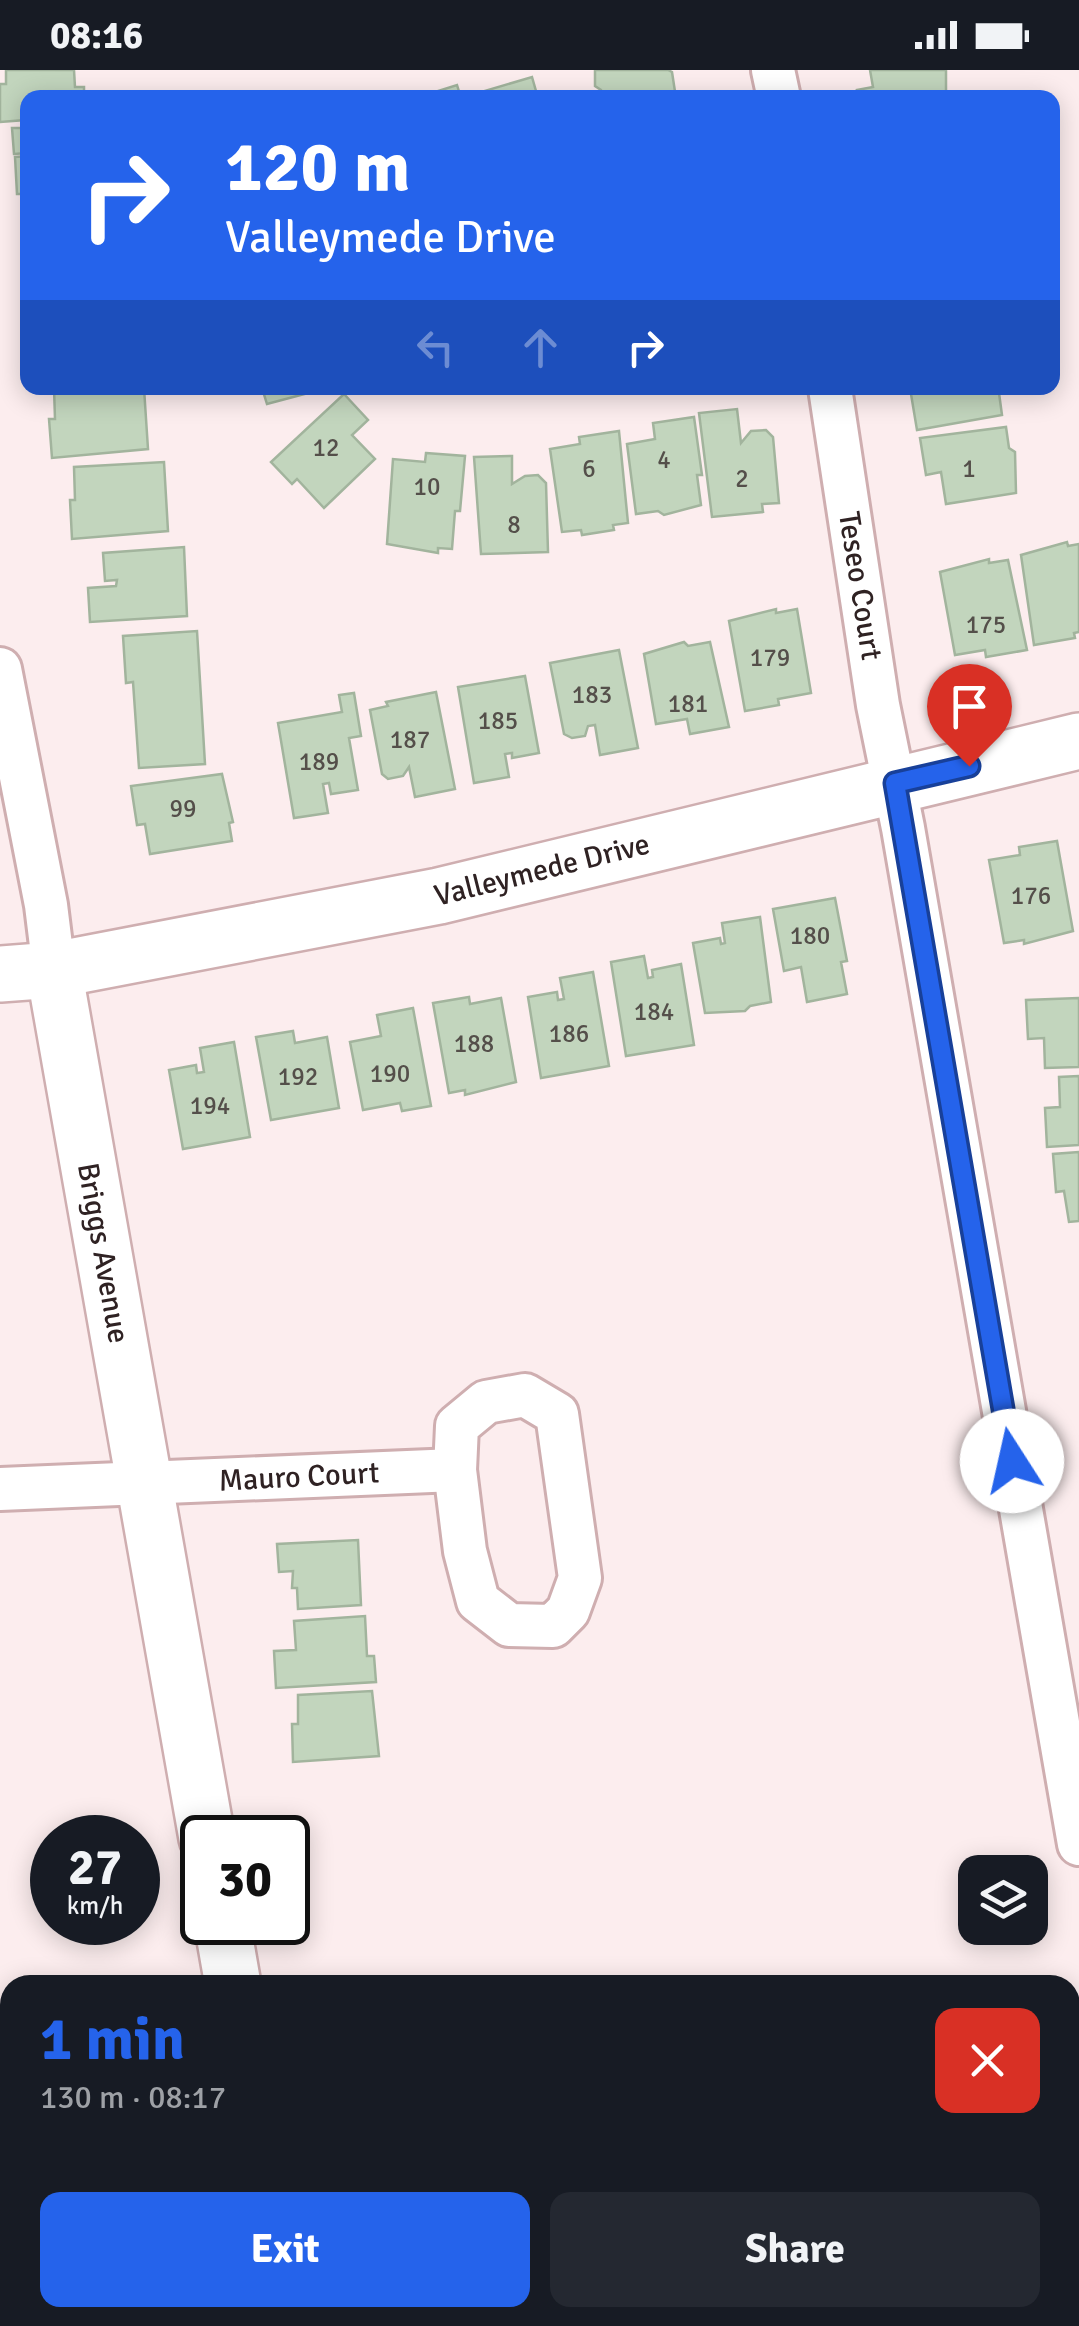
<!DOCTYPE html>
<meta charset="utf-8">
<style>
body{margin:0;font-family:Signika,sans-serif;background:#242831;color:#f1f3f6;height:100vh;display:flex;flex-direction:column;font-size:38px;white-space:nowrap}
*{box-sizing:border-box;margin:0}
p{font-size:32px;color:#9ea1a6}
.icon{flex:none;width:55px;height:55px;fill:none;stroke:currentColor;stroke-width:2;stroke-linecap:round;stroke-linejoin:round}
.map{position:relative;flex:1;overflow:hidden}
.panel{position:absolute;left:0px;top:1905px;width:1080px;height:352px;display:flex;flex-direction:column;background:#171b24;border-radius:30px 30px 0 0;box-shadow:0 5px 25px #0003}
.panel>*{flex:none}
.top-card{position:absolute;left:20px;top:20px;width:1040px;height:305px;border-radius:20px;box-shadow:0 5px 25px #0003;background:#2563eb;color:#fff;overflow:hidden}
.tools{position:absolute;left:958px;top:1785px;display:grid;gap:20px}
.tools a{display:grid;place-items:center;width:90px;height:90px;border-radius:20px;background:#171b24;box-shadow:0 5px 25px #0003;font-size:50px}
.speed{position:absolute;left:30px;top:1745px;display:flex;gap:20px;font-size:50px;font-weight:700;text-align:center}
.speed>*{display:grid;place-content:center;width:130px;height:130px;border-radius:50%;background:#171b24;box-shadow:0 5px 25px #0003;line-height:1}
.speed small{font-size:25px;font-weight:400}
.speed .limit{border:5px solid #111;border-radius:15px;background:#fff;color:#111}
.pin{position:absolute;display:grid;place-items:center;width:85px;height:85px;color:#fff;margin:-102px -42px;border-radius:50% 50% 50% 0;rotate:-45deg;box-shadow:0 0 10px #0007}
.pin .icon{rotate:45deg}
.me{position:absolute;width:110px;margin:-55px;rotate:350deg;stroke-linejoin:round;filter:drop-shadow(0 0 8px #0008)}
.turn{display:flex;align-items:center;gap:35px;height:210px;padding:0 40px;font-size:45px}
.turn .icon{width:130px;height:130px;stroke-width:2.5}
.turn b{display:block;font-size:70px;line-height:85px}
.lanes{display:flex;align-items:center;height:95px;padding:0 40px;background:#0003;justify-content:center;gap:50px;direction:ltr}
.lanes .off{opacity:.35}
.round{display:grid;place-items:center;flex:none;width:105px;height:105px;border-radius:20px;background:#242831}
.head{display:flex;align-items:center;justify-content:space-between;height:170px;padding:0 40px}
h1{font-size:60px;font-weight:700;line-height:75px;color:#2563eb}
.button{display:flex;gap:20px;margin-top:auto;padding:20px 40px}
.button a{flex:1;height:115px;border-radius:20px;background:#2563eb;color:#fff;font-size:40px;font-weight:700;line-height:115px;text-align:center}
.button a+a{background:#242831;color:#f1f3f6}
.status{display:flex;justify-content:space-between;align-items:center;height:70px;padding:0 50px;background:#171b24;direction:ltr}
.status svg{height:28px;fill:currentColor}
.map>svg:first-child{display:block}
.building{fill:#c2d5bd;stroke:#a2b49d;stroke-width:2.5}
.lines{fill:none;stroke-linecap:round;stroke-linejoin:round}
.minor-casing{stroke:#cfaeb0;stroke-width:48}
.tertiary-casing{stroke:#cfaeb0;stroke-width:60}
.minor{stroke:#fff;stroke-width:42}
.tertiary{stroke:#fff;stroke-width:55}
.route-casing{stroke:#184099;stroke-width:25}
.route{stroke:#2563eb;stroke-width:18}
.labels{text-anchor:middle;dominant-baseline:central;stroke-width:8;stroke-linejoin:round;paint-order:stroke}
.number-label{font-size:25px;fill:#544f4a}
.street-label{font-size:30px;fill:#2f2223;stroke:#fff}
</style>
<div class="status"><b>08:16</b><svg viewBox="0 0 49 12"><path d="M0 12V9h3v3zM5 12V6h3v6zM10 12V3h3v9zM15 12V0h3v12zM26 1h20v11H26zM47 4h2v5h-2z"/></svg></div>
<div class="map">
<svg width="1079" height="2256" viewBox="0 0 1079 2256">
<rect width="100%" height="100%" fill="#fcedee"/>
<g class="building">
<path d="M6,0H74L75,17H84V28H28L25,50L0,52V14H6Z"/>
<path d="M595,0H668L672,2L676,28H602L601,20L595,16Z"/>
<path d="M870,0H946V28H859L857,20L873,17Z"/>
<path d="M532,7L538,28H472L471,25Z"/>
<path d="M457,15L461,28H416Z"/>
<path d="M12,58H28V83L14,84Z"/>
<path d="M28,86V124H17L15,87Z"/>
<path d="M54,318H144L148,379L52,388L49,349H55Z"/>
<path d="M262,318H327L267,334Z"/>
<path d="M926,318H1003L999,323L1002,345L917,360L911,324L927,322Z"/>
<path d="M344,324L368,350L352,365L375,389L324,438L297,409L292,414L271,392Z"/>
<path d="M737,339L741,373L751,361L766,360L773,367L779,433L762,434L763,442L712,447L699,343Z"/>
<path d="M694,347L702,405H697L701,435L664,445L658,441L636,444L627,374L655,369L653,353Z"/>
<path d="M1006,357L1009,378L1015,382L1016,423L946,434L941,402L926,405L920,368Z"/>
<path d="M619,361L628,453L613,455L614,460L582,465L581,460L562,462L550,379L580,374L579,367Z"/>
<path d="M426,383L465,386L460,441H455L452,479L438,478V483L387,474L393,389L425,392Z"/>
<path d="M512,386V414L525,406L538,405L546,413L548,482L481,484L474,387Z"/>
<path d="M164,392L168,461L72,469L70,430H75L74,397Z"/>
<path d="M1067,472L1068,476L1079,474V562L1074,563L1075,568L1034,575L1021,485Z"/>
<path d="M184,477L187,546L90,552L88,518L116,516L117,510L105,511L103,483Z"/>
<path d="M989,489V493L1008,490L1027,580L986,587L985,580L955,585L940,502Z"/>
<path d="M776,539V543L797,539L811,623L778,629L779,635L745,641L729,551Z"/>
<path d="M197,561L205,694L139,698L133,612L126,613L123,566Z"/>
<path d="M684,572L688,576L710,572L729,657L690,664L687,649L656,654L644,584Z"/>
<path d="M619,580L638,678L600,685L595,655L588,656L585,666L572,668L564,664L550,593Z"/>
<path d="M525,606L539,683L512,688V683L505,684L509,707L474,713L458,617Z"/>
<path d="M436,622L455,719L415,727L409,697L403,706L388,709L382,704L370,640L388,636L386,632Z"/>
<path d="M354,623L361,666L349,668L358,720L331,724L329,713L323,714L328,743L294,748L278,653L342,642L339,625Z"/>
<path d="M222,704L233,752L229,753L232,771L150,784L145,754L137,755L131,716Z"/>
<path d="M1057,771L1073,861L1024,874V870L1004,873L989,790L1020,785L1019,777Z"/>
<path d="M835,828L847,891L841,892L847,924L807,932L801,897L784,901L773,839Z"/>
<path d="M760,847L771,932L750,936L745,941L705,943L693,873L720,868L721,874L725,873L722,853Z"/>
<path d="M644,886L648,908L653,907L652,900L681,894L694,975L626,986L611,892Z"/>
<path d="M593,902L609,996L541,1008L528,927L557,922L558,930L564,929L560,908Z"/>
<path d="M469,927L470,934L501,928L516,1012L465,1025V1020L449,1023L433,933Z"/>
<path d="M1079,928V997L1045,998L1044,968L1028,969L1026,930Z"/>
<path d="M413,938L431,1036L402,1041L400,1033L363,1040L350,972L381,966L377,945Z"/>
<path d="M293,961L295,973L327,967L339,1038L271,1050L256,967Z"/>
<path d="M234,972L250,1067L183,1079L169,1000L196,995L197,1003L204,1002L200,978Z"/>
<path d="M1079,1006V1075L1047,1077L1045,1038L1060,1037L1059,1007Z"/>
<path d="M1079,1082V1151L1069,1152L1064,1121L1056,1122L1053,1084Z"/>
<path d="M358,1470L361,1535L298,1539L297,1518H292L293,1501L279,1502L277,1474Z"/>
<path d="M365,1546L367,1586H374L376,1612L276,1618L274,1581L296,1580L294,1551Z"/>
<path d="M372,1621L379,1686L293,1692L292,1654H298V1625Z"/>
</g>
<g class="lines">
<g class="minor-casing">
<g id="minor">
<path d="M773,0L779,28"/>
<path d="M830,318L878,635L903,758L1079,1774"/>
<path d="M0,599L46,835L54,900"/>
<path d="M525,1325L557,1344L580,1508L568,1541L553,1556L509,1555L478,1531L465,1481L455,1400L457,1356L486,1332Z"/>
<path d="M0,1419L455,1400"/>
<path d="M1070,2016L1079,2008"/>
<path d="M0,2114L10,2112"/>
</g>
</g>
<g class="tertiary-casing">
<g id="tertiary">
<path d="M54,900L207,1768"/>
<path d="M0,904L54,900L439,826L1079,671"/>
<path d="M222,1852L233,1915"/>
<path d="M293,2248L295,2256"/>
</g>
</g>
<use href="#minor" class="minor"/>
<use href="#tertiary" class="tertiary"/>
</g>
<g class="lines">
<g class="route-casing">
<path id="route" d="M969,696L895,713L1012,1391"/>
</g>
<use href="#route" class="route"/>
</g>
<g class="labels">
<g class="number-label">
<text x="326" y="377">12</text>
<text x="664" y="389">4</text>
<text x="589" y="398">6</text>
<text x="969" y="398">1</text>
<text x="742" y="408">2</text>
<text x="427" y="416">10</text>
<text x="514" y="454">8</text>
<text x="986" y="554">175</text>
<text x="770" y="587">179</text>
<text x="592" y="624">183</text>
<text x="688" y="633">181</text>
<text x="498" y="650">185</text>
<text x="410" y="669">187</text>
<text x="319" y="691">189</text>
<text x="183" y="738">99</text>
<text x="1031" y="825">176</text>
<text x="810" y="865">180</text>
<text x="654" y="941">184</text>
<text x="569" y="963">186</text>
<text x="474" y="973">188</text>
<text x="390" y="1003">190</text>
<text x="298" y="1006">192</text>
<text x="210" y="1035">194</text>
</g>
<g class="street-label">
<text transform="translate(860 516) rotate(81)">Teseo Court</text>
<text transform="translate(542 800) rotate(-14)">Valleymede Drive</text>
<text transform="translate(103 1183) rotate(80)">Briggs Avenue</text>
<text transform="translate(299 1407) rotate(-3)">Mauro Court</text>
</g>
</g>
</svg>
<div class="tools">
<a><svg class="icon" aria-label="layers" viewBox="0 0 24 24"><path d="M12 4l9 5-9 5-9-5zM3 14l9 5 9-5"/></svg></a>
</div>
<div class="speed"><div>27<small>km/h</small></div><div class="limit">30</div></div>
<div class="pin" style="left:969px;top:696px;background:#d93025"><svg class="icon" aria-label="arrive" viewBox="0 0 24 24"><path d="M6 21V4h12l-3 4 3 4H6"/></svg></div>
<svg class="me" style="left:1012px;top:1391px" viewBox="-20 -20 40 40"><circle r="19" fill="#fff"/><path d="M0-13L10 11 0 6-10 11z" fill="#2563eb"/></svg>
<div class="top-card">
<div class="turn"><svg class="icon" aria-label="right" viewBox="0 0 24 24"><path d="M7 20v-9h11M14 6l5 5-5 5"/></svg><div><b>120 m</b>Valleymede Drive</div></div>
<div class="lanes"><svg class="icon off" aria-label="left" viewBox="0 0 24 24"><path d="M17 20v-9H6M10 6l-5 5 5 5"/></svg><svg class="icon off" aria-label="ahead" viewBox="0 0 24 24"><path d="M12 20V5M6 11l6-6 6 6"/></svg><svg class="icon" aria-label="right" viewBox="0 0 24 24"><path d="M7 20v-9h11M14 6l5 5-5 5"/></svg></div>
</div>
<section class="panel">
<div class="head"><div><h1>1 min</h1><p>130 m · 08:17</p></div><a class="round" style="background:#d93025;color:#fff"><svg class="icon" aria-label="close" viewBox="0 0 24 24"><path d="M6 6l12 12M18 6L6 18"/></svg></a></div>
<div class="button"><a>Exit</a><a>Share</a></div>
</section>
</div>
